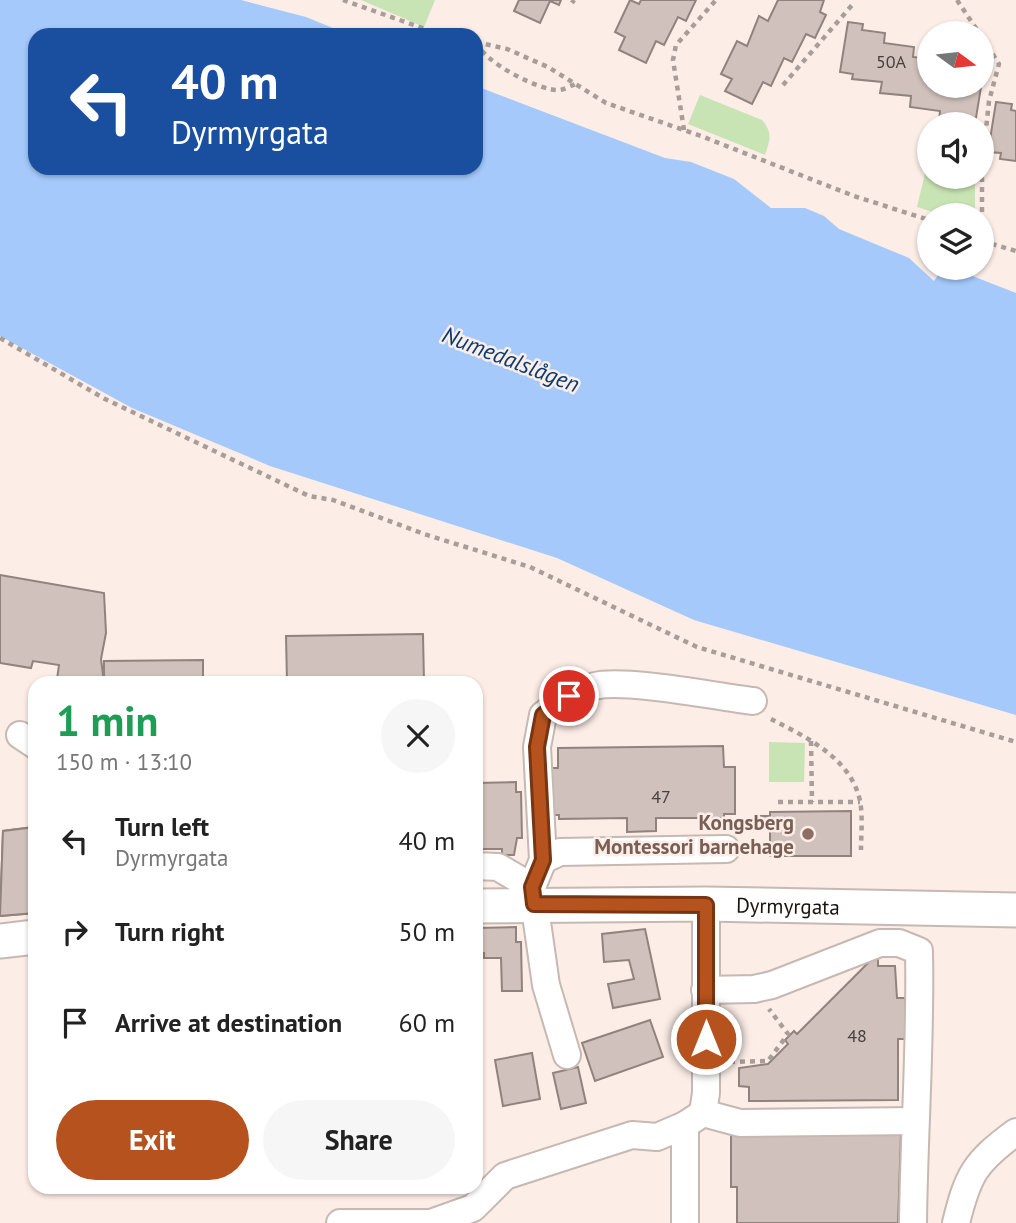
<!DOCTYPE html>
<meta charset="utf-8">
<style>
body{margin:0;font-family:"PT Sans",sans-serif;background:#f6f6f6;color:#222;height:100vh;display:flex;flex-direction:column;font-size:26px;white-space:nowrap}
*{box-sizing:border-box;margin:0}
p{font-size:23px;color:#767676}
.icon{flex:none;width:38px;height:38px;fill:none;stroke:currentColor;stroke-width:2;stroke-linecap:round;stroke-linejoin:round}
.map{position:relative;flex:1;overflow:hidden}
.drawer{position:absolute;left:28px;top:676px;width:455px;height:518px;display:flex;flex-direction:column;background:#fff;border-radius:21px;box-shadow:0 2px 5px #0004}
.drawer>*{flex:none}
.guide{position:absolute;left:28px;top:28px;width:455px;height:147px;border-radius:21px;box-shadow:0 2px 5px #0004;background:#1a4fa0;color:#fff;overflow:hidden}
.needle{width:46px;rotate:105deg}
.buttons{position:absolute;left:917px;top:21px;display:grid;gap:14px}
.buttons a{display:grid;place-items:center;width:77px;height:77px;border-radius:50%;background:#fff;box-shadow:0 2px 5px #0004;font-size:35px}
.pin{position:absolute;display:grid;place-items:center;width:60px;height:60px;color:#fff;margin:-30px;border:4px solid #fff;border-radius:50%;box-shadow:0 2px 7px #0007}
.me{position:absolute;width:77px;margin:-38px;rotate:0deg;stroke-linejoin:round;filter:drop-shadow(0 0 5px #0008)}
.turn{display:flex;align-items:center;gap:24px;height:147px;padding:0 28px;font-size:32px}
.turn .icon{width:91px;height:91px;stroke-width:2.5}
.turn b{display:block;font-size:49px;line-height:60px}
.round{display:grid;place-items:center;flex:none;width:74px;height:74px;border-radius:37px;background:#f6f6f6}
.headline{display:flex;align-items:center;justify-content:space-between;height:119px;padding:0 28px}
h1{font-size:42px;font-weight:600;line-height:52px;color:#1e9e55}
.primary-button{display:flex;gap:14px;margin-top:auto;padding:14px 28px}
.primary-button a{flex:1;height:80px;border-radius:42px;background:#b6521d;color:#fff;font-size:28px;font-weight:600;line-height:80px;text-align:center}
.primary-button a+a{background:#f6f6f6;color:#222}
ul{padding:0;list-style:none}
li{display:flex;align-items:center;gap:21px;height:91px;padding:0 28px}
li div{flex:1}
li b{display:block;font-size:26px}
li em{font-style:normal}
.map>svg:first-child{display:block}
.green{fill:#c8e4b4}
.water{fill:#a4c9fa}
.building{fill:#d0c1bc;stroke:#90837e;stroke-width:2}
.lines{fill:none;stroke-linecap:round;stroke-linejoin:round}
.minor-casing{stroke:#c6b8b2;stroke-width:30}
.major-casing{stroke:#c6b8b2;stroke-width:37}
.path{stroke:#a99d99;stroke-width:4.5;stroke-dasharray:5 5;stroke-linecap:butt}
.minor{stroke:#fff;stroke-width:26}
.major{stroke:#fff;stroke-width:33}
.route-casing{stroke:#763513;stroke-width:18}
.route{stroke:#b6521d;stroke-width:12}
.education-dot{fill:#8d6e63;stroke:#fcede7;stroke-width:2.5}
.labels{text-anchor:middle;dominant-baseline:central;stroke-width:5;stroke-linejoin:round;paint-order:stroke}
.number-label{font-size:18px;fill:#473f3c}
.education-label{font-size:21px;font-weight:bold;fill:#785e54;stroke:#fcede7;text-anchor:end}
.street-label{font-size:21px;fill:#191412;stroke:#fcede7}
.water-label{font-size:23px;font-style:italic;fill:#083b73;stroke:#fcede7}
</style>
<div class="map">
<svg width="1016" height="1223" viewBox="0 0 1016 1223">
<rect width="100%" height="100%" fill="#fcede7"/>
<g class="green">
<path d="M361,0H435L424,27Z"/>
<path d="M700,95L762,120C773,133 770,140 765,155L688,124Z"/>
<path d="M927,165L929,177H975V215H942L917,207Z"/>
<path d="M769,742L805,743L804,782H769Z"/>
</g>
<path class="water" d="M0,0H241L306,17L350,35H35V168H476V86L665,158L691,162L734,179L771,208H805L824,216L839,229L909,258L934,281L943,268H952L1016,293V715L694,620L557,558L270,466L132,408L0,336Z"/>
<g class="building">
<path d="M519,0H561L559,5L550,1L540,23L514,11Z"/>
<path d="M630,0L639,4L641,0H696L686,21L678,17L664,45L656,41L646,63L619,50L625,37L615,32Z"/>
<path d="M778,0H824L820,12L826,15L815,38L806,34L792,62L784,58L771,86L763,82L752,104L725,91L732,79L721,74L737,41L747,46L759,16L768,21Z"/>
<path d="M848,22L863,24L862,30L885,33L884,43L914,47L913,57L929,59V86L981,87L975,124L939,122L940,111L910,107L911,96L880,93L882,82L852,79L853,74L840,72Z"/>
<path d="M996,102L1012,104L1011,110L1016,111V161L1000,159L1001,153L988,152Z"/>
<path d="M0,575L104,593L106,633L101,659L104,682L57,679L59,665L33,661L31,668L0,663Z"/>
<path d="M423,634L424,682H287L286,636Z"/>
<path d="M203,660V682H104V661Z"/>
<path d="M723,746L724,767H735V814H724V818H656V831L627,832V818L559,819V815H547L549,768H558V748Z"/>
<path d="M516,782V792H521L522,838H517L514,855H502V849H476V783Z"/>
<path d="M851,811V856H770V829H754V816H770V812Z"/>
<path d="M35,827V913L0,916L3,831Z"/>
<path d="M35,827V913L0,916L3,831Z"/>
<path d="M516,927V942H521L522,991H502L501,958H484V953H476V928Z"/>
<path d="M645,929L660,999L613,1008L608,984L634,979L629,960L604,962L602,934Z"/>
<path d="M878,953V966H895L897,998H905L906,1039H898V1100L749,1101V1087L739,1086V1068L768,1064L788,1044L785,1040L794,1031L797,1034Z"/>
<path d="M650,1020L663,1057L595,1081L582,1043Z"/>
<path d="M532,1053L540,1099L503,1106L495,1060Z"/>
<path d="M578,1067L586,1103L561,1109L553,1073Z"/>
<path d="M901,1133L898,1223H737V1187H731V1134Z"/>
</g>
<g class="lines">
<g class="minor-casing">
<g id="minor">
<path d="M20,735L35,745"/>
<path d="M543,860L560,852L726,849"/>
<path d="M476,866L498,867L532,887"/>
<path d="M705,990L754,989L772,985L880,943H899L919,951C921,1042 914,1132 913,1223"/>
<path d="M567,1055L546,985L532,887L543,860L537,747L543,715C560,702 575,692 595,686C623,678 720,697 753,701"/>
<path d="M703,1113L740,1123L915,1121"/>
<path d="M685,1125L703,1113L706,1093V904"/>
<path d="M340,1223H431L473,1208L505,1176L632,1135L657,1137L685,1125V1223"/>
<path d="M956,1223C968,1174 975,1162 1016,1132"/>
</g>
</g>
<g class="major-casing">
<g id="major">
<path id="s1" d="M476,906L706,904L1016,910"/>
<path d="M0,941L35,937"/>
</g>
</g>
<g class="path">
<path d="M343,0L442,35"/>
<path d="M957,0L979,33"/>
<path d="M572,3L574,0"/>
<path d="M982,37L999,64L989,101L982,168"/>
<path d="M476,42L507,49L548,67L606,103L701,136L854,196L929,220"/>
<path d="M477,42C481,61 541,92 560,90C565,89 571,86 575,84"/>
<path d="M783,85L853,4"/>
<path d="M684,130L673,60L676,45L716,0"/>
<path d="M982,177V221"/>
<path d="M982,241L1016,251"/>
<path d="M0,338L105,399L309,496L333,500L424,534L530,567L697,647L1016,742"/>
<path d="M771,719C806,737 851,758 860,801C863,816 861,835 861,850"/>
<path d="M811,741L812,802"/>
<path d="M778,802H860"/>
<path d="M730,1062L768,1061L788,1034L769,1009"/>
</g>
<use href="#minor" class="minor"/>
<use href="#major" class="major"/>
</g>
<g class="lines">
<g class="route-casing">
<path id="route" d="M569,696L543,715L537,747L543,860L532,887L534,904L706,905V1039"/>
</g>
<use href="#route" class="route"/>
</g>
<circle class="education-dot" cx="808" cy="834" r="7"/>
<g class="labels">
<g class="number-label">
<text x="891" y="61">50A</text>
<text x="661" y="796">47</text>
<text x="857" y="1035">48</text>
</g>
<g class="education-label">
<text x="794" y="822">Kongsberg<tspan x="794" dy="24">Montessori barnehage</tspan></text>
</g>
<g class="street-label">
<text stroke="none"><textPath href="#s1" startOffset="312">Dyrmyrgata</textPath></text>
</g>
<g class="water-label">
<text transform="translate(511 359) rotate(21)">Numedalslågen</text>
</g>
</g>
</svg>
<div class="buttons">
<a><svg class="needle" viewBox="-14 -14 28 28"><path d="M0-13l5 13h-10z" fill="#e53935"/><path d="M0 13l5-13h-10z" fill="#767676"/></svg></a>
<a><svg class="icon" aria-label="sound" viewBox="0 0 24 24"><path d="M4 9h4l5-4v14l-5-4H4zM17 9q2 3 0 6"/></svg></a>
<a><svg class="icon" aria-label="layers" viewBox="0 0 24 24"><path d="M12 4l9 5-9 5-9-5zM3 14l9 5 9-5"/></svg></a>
</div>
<div class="pin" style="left:569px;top:696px;background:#d93025"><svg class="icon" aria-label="arrive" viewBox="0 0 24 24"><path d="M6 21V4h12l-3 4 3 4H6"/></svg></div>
<svg class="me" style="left:706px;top:1039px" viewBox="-20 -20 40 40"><circle r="17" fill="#b6521d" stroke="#fff" stroke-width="3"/><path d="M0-11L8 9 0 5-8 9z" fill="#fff"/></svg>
<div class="guide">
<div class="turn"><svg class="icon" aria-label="left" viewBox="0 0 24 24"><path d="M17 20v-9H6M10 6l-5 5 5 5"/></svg><div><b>40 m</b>Dyrmyrgata</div></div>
</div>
<section class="drawer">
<div class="headline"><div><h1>1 min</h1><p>150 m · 13:10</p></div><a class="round"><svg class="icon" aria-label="close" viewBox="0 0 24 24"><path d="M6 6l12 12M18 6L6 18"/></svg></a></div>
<ul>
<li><svg class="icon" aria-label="left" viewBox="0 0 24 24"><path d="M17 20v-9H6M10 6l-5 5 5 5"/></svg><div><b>Turn left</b><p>Dyrmyrgata</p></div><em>40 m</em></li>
<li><svg class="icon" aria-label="right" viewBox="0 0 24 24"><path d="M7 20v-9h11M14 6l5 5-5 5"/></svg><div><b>Turn right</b></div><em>50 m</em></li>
<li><svg class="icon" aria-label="arrive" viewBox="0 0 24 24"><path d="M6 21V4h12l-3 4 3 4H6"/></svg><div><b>Arrive at destination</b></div><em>60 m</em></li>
</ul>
<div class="primary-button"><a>Exit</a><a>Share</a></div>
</section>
</div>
